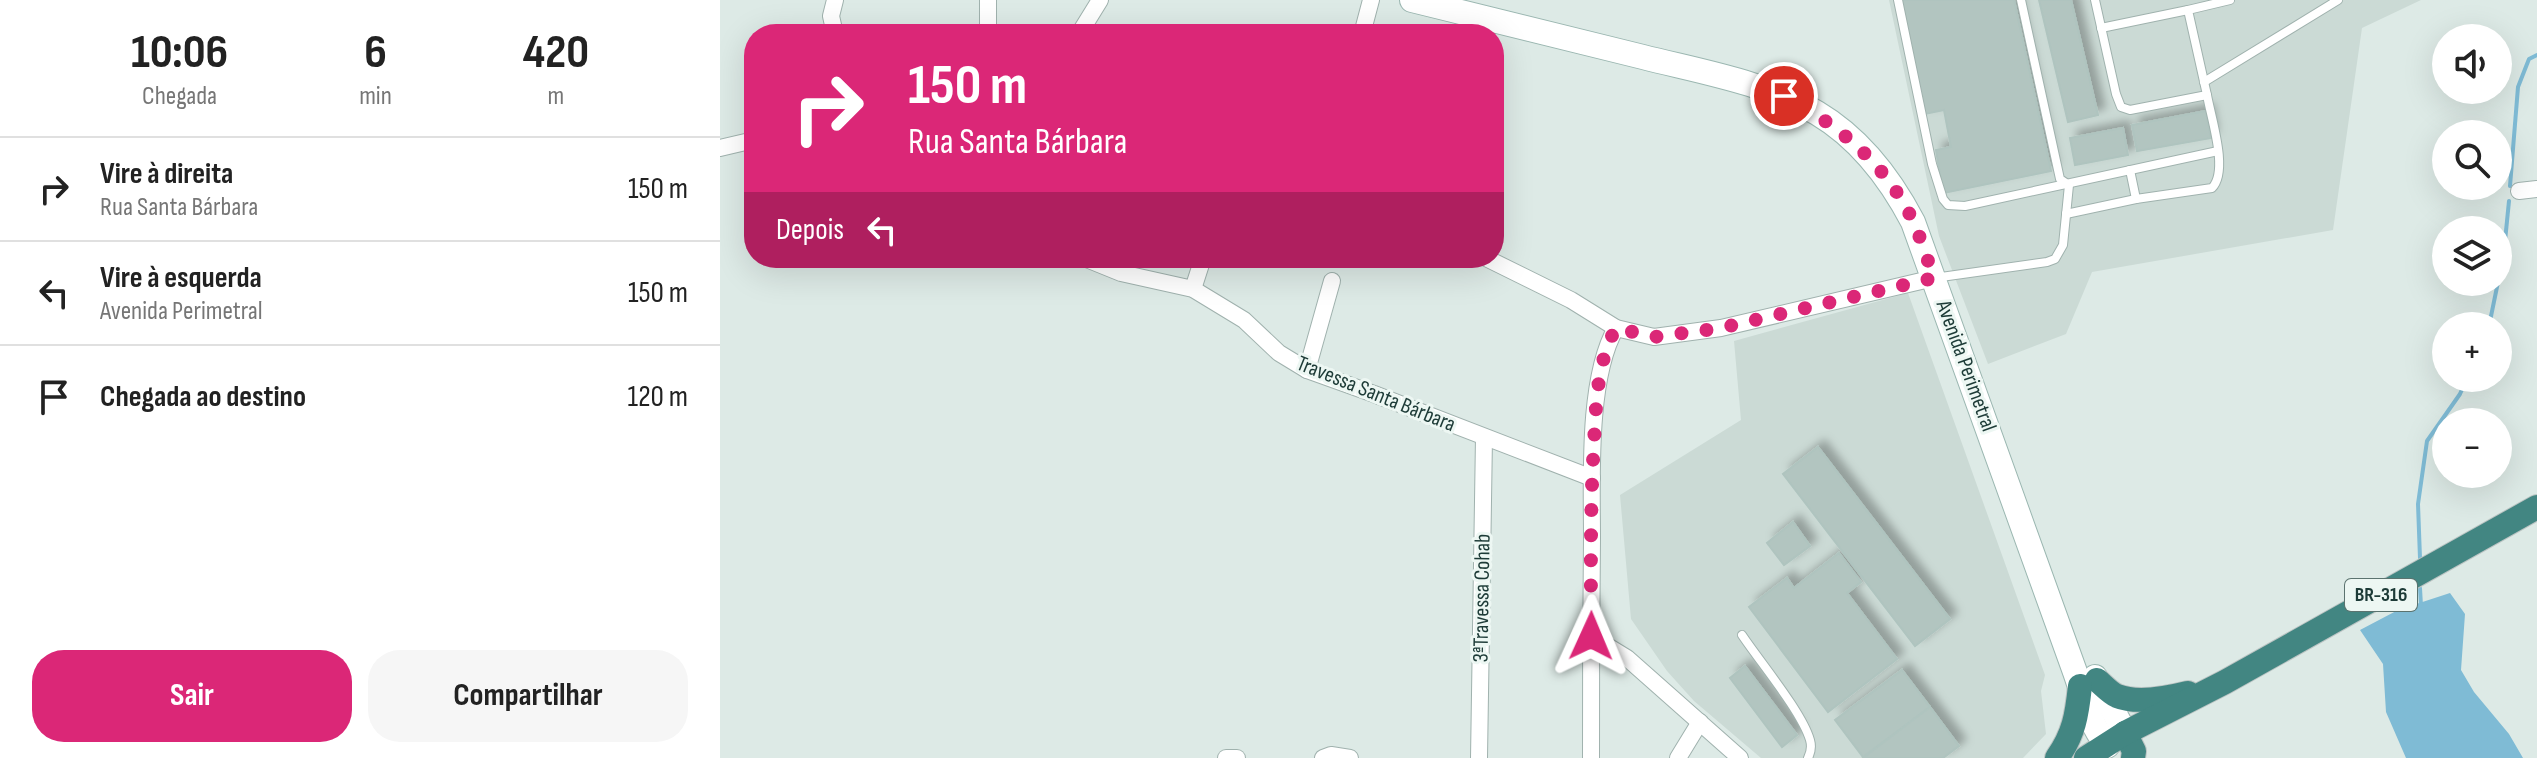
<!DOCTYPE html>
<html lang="pt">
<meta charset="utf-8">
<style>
body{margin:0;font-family:"Sofia Sans Condensed",sans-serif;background:#f6f6f6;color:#222;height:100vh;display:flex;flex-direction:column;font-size:30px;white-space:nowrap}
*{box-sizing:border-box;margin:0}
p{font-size:26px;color:#767676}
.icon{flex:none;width:44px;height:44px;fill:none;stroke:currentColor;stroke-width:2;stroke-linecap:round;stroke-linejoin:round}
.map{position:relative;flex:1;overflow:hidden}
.sheet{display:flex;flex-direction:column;background:#fff;width:720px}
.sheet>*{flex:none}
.hud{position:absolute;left:24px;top:24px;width:760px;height:244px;border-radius:32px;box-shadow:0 8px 32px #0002;background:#db2777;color:#fff;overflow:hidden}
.tools{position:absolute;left:1712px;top:24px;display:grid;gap:16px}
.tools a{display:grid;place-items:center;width:80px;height:80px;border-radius:50%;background:#fff;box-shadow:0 8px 32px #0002;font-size:40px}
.pin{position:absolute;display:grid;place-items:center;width:68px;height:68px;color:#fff;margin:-34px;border:4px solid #fff;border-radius:50%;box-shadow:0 2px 8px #0007}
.me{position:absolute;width:88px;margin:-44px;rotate:1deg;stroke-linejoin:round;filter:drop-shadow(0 0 6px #0008)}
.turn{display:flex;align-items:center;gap:28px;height:168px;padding:0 32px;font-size:36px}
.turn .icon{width:104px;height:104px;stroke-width:2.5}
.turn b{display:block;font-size:56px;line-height:68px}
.then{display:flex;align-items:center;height:76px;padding:0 32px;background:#0003;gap:16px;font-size:30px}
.eta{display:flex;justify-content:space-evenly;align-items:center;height:136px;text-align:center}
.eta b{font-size:48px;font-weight:700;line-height:56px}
.cta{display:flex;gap:16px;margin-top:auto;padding:16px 32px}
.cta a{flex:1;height:92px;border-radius:32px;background:#db2777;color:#fff;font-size:32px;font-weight:700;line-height:92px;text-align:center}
.cta a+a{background:#f6f6f6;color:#222}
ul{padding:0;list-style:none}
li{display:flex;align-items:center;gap:24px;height:104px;padding:0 32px;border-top:2px solid #e0e0e0}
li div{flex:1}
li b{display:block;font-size:30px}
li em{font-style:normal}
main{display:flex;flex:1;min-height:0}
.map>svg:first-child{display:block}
.built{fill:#cbdad5}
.water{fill:#7fbbd5}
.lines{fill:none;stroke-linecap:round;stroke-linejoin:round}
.stream{stroke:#7fbbd5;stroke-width:4}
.building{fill:#b2c5c0;stroke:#afc4bf;stroke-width:2;filter:url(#shadow)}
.service-casing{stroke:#a0b2ae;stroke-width:10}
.minor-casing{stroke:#a0b2ae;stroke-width:18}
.secondary-casing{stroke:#9bb7b1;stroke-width:26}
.trunk-casing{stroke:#bbc4c3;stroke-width:26}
.service{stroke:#fff;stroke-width:8}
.minor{stroke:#fff;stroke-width:16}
.secondary{stroke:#fff;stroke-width:24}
.trunk{stroke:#428682;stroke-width:24}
.route{stroke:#db2777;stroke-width:14;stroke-dasharray:0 25.2}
.labels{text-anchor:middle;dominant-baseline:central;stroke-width:6;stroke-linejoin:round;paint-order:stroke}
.shield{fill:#edf7f3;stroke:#5b736f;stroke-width:2}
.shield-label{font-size:20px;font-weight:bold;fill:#1d3b37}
.street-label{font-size:22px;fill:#1d3b37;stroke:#edf7f3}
</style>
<main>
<section class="sheet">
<div class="eta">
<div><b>10:06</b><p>Chegada</p></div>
<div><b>6</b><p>min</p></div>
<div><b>420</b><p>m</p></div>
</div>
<ul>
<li><svg class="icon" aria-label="right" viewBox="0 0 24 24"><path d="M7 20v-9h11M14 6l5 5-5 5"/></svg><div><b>Vire à direita</b><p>Rua Santa Bárbara</p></div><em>150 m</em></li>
<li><svg class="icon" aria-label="left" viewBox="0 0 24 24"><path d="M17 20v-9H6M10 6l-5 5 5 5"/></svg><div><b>Vire à esquerda</b><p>Avenida Perimetral</p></div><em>150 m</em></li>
<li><svg class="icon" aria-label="arrive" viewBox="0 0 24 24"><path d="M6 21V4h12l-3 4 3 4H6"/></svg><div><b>Chegada ao destino</b></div><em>120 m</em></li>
</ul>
<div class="cta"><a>Sair</a><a>Compartilhar</a></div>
</section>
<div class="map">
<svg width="1817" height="758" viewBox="0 0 1817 758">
<defs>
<filter id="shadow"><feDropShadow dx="7" dy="-7" stdDeviation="4" flood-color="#0004"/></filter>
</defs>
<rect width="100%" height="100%" fill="#ddeae6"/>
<g class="built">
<path d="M1169,0H1701L1642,28L1613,230L1372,272L1346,334L1268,364L1219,236Z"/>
<path d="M1188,293L1325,675L1321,691L1326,734L1303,758H1041L974,701L947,671L911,619L900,495L1021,420L1014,341Z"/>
</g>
<path class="water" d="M1730,593L1745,614L1741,670L1754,692L1789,734L1803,758H1686L1666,712L1663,664L1640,630L1678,610Z"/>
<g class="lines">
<g class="stream">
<path d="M1790,186L1798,87L1809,59L1817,55"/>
<path d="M1778,282L1784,251L1789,201"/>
<path d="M1769,326L1778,282"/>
<path d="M1700,558L1698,504L1707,441L1740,394L1747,378"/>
<path d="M1700,588L1701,606"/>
</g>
</g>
<g class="building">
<path d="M1181,0H1294L1331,171L1223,193L1216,150L1231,147L1224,110L1204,114Z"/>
<path d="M1319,0H1351L1378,115L1348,122Z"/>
<path d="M1486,111L1491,138L1417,151L1412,125Z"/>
<path d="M1403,128L1408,155L1355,165L1350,138Z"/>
<path d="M1098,447L1230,619L1195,646L1063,474Z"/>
<path d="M1073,522L1090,546L1064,565L1047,543Z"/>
<path d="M1119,553L1141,582L1127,593L1177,659L1108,712L1029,607L1067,578L1074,588Z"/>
<path d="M1025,666L1077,735L1062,747L1010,678Z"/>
<path d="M1182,670L1210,707L1143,757L1115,720Z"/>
<path d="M1210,707L1239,746L1223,758H1143Z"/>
</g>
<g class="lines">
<g class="service-casing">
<g id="service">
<path d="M1178,0L1212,164L1223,199L1228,205L1245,206L1498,151"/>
<path d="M1375,0L1396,94L1401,107L1410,110L1487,95L1468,10L1510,0"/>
<path d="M1381,28L1468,10"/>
<path d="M1484,82L1618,0"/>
<path d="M1410,170L1416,199"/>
<path d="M1346,214L1416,199L1492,188C1509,171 1491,118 1487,95"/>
<path d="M1214,278L1327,262L1335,259L1343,245L1349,185L1340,179L1301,0"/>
<path d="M1022,635C1040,662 1082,712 1090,740C1092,747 1091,752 1088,758"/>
</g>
</g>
<g class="minor-casing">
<g id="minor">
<path d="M268,0V34"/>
<path d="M115,34L111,16L115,0"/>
<path d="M359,34L380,0"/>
<path d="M642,34L651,0"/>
<path d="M0,148L34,140"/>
<path d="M1799,191L1817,189"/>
<path d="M364,258L401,273L473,289L524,320L559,353L587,370L654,394L872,478"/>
<path d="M766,258L851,300L896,328L934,337L1001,328L1214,278"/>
<path d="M473,289L483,258"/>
<path d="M587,370L612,281"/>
<path d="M871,636L907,658L1020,758"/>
<path d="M506,758H517"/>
<path d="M603,758L611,755L630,758"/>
<path d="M759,758L764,437"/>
<path d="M871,758C871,685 871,611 872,538C872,480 867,378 896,328"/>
<path d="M958,758L980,722"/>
</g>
</g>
<g class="secondary-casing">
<g id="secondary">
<path d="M692,0C769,19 846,38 923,57C982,72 1044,82 1097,113C1139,138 1171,180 1193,222L1355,672C1366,703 1367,718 1387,746"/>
<path d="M1375,677L1405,733"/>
</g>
</g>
<g class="trunk-casing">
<g id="trunk">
<path d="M1377,680C1383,685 1390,693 1397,696C1417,704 1448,698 1468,693"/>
<path d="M1405,733L1414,751L1413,758"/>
<path d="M1337,758C1354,734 1357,715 1360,686"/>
<path d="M1366,758L1405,733L1505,682L1817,507"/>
</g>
</g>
<use href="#service" class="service"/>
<use href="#minor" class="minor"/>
<use href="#secondary" class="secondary"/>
<use href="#trunk" class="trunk"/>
</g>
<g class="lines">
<path class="route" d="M871,636C871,571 870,507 874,443C876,404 877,362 896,328L934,337L1001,328L1214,278C1207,259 1201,238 1192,219C1165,163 1118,125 1064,96"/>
</g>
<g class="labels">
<rect class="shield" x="1625" y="579" width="72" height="32" rx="6"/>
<g class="shield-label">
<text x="1661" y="595">BR-316</text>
</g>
<g class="street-label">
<text transform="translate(1246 366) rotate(70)">Avenida Perimetral</text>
<text transform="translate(656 394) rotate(22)">Travessa Santa Bárbara</text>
<text transform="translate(762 598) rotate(-89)">3ªTravessa Cohab</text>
</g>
</g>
</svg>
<div class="tools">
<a><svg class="icon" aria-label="sound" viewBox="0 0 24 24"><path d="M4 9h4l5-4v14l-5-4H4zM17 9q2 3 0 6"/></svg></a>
<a><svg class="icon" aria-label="search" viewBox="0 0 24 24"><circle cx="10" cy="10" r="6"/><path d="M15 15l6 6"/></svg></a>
<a><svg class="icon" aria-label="layers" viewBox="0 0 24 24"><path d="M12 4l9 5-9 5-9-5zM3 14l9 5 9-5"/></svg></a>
<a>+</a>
<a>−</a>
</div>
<div class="pin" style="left:1064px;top:96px;background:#d93025"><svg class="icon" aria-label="arrive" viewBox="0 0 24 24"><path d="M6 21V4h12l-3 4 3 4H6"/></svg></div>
<svg class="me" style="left:871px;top:636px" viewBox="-20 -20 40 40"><path d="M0-17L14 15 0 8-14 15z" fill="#db2777" stroke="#fff" stroke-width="4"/></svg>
<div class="hud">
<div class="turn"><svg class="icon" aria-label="right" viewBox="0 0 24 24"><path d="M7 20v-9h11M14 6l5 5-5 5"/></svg><div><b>150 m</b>Rua Santa Bárbara</div></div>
<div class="then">Depois<svg class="icon" aria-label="left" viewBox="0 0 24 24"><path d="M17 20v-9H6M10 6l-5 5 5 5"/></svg></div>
</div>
</div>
</main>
